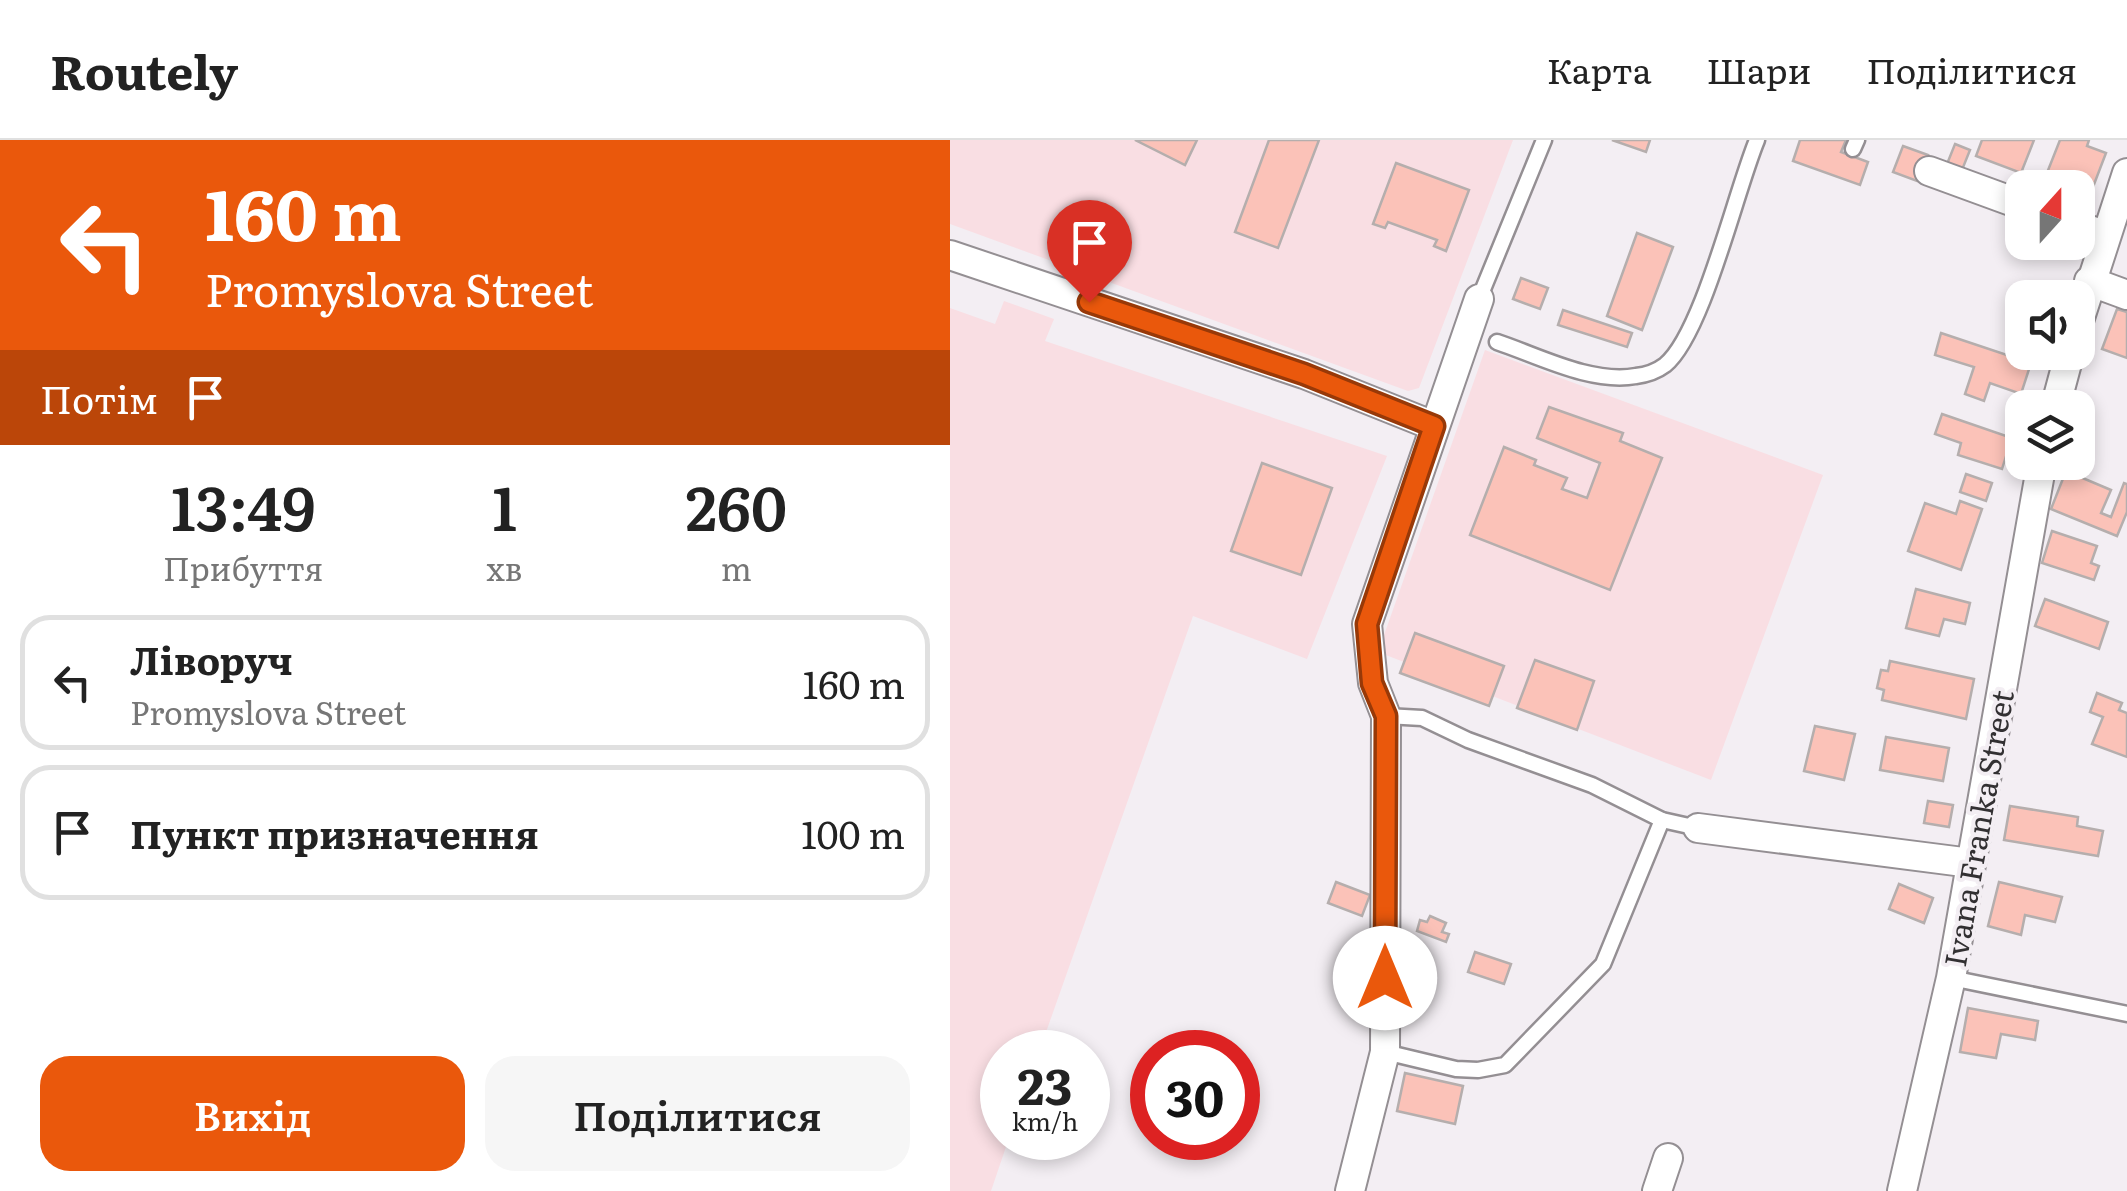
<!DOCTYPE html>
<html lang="uk">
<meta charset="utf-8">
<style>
body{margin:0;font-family:Literata,serif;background:#f6f6f6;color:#222;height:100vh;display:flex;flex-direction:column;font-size:38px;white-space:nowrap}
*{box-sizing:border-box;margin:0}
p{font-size:32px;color:#767676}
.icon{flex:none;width:55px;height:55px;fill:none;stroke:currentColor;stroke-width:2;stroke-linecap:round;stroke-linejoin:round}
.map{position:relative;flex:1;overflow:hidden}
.details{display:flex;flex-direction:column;background:#fff;width:950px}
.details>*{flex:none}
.banner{background:#ea580c;color:#fff;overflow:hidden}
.needle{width:65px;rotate:21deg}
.controls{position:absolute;left:1055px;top:30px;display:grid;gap:20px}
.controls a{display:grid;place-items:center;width:90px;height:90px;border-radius:20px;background:#fff;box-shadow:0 5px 15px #0003;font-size:50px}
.speed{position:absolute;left:30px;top:890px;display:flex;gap:20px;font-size:50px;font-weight:700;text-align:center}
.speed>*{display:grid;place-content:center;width:130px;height:130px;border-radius:50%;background:#fff;box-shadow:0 5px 15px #0003;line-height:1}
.speed small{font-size:25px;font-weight:400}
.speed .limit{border:15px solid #d22;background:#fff;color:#111}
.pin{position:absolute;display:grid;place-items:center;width:85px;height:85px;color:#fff;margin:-102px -42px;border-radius:50% 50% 50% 0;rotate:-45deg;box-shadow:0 0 10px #0007}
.pin .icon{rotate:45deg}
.me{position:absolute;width:110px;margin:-55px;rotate:0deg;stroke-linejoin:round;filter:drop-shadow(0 0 8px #0008)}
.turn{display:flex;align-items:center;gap:35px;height:210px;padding:0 40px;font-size:45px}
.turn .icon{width:130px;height:130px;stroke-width:2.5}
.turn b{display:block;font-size:70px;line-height:85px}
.then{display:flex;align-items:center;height:95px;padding:0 40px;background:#0003;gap:20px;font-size:38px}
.eta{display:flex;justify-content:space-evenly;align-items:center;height:170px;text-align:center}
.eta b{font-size:60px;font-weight:600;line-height:70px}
.cta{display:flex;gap:20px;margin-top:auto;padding:20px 40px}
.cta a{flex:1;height:115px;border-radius:30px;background:#ea580c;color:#fff;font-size:40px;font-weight:600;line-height:115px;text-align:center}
.cta a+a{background:#f6f6f6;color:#222}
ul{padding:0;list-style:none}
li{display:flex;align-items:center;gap:30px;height:135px;margin:0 20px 15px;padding:0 20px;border:5px solid #e0e0e0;border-radius:30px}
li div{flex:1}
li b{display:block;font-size:38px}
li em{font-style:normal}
header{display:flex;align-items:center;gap:60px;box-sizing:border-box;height:140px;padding:0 50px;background:#fff;border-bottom:2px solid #e0e0e0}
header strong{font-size:48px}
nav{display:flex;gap:55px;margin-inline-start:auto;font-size:35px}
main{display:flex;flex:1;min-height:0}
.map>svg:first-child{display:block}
.commercial{fill:#f9dee3}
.building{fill:#fbc2b8;stroke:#b5aead;stroke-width:2.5}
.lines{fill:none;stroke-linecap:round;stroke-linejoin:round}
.service-casing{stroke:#948f93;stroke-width:19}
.minor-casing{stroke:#948f93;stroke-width:32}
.service{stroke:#fff;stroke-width:14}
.minor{stroke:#fff;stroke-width:28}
.route-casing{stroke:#983908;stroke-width:25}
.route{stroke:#ea580c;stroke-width:18}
.labels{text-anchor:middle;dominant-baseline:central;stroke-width:8;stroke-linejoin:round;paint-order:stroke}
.street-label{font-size:30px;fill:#323032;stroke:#f3eef3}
</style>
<header>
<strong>Routely</strong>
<nav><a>Карта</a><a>Шари</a><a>Поділитися</a></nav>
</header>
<main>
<section class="details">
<div class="banner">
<div class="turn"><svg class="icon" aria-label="left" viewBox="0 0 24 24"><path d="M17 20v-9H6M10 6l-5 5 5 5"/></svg><div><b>160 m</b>Promyslova Street</div></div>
<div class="then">Потім<svg class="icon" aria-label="arrive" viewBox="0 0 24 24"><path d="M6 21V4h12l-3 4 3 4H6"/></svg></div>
</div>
<div class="eta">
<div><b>13:49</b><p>Прибуття</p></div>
<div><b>1</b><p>хв</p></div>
<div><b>260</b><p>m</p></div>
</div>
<ul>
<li><svg class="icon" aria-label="left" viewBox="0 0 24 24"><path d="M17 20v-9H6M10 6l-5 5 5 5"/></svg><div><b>Ліворуч</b><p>Promyslova Street</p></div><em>160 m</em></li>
<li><svg class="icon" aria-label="arrive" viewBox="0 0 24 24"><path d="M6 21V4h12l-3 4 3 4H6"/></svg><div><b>Пункт призначення</b></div><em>100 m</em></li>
</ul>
<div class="cta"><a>Вихід</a><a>Поділитися</a></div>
</section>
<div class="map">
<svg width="1177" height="1051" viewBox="0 0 1177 1051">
<rect width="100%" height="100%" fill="#f3eef3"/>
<g class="commercial">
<path d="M0,0H563L469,248L458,251L0,84Z"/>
<path d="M54,161L104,179L95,201L437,316L357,519L243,476L89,912H52V998H59L41,1051H0V168L45,184Z"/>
<path d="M535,210L873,335L761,640L428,512Z"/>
</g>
<g class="building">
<path d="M185,0H247L235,25Z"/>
<path d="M319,0H369L328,108L285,92Z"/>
<path d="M662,0H700L696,12Z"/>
<path d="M850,0H896L891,12L918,22L910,45L843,21Z"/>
<path d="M1032,0H1084L1071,33L1026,16Z"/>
<path d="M1110,0H1139L1137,6L1156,13L1138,60L1128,56V48H1105L1093,43Z"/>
<path d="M1005,4L1020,10L1012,30L997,24Z"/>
<path d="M953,6L978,15L967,41L943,32Z"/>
<path d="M446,23L519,50L496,111L484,106L487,100L438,82L435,88L423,84Z"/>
<path d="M1073,31L1087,37L1083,48H1072V54L1065,51Z"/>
<path d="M687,93L723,107L692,190L657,176Z"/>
<path d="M571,138L598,148L590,169L563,159Z"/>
<path d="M1167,169L1177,172V218L1152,209Z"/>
<path d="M613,170L682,193L677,207L608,185Z"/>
<path d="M991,193L1081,223L1071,254L1040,243L1034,261L1015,254L1024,227L985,215Z"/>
<path d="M599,267L673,293L670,301L712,318L660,450L520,395L554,307L586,320L584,325L617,338L612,349L637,358L650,323L587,298Z"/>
<path d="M992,274L1062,298L1052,329L1008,315L1011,303L985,294Z"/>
<path d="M312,323L382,348L351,435L281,411Z"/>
<path d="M1116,331L1161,350L1151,373L1161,377L1174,343L1177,344V372L1167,396L1101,369Z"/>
<path d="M1016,334L1042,343L1036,361L1010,352Z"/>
<path d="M1010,361L1032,369L1011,430L958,411L975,363L1006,374Z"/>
<path d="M1102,391L1147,406L1141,423L1149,426L1144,440L1092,423Z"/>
<path d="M966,449L1020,463L1015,484L994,479L989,496L956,488Z"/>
<path d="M1095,459L1158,482L1149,509L1085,486Z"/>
<path d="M465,493L554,526L539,566L450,533Z"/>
<path d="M585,520L644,541L627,590L567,568Z"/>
<path d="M940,521L1024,539L1016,579L932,560L934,550L927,548L931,530L938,531Z"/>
<path d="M1147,553L1172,563L1169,570L1177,573V617L1142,604L1153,577L1140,572Z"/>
<path d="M865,586L905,594L894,640L854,631Z"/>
<path d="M936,597L999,608L993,641L930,630Z"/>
<path d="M978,661L1003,665L999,687L974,683Z"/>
<path d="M1060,666L1128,677L1127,686L1153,691L1148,716L1054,700Z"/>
<path d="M386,742L420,755L412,776L378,763Z"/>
<path d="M1049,742L1112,757L1105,782L1075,775L1071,795L1038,786Z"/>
<path d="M949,744L983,758L974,783L939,769Z"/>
<path d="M480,776L496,783L492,792L499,794L496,802L467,791L470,780L477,782Z"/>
<path d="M525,812L561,824L554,844L518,832Z"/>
<path d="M1018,868L1088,881L1085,900L1051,894L1046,918L1010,912Z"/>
<path d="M455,933L513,946L505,984L447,971Z"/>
</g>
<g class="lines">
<g class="service-casing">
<g id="service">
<path d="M903,9L907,0"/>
<path d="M529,159L594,0"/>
<path d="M547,202C589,216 641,244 686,236C695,235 707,231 715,225C753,194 786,50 807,0"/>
<path d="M436,576L472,578L518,600L642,645L712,680L748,688"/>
<path d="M1001,838L1177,874"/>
<path d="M435,912L506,929L528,930L555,925L653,824L712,680"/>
</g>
</g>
<g class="minor-casing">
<g id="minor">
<path d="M979,31L1072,65"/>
<path d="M1128,86L1154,95"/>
<path d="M0,115L354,234L484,286"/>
<path d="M1139,141L1177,155"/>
<path d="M1128,184L1177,33"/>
<path d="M1105,268L1120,212"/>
<path d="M748,688L1021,723"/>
<path d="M400,1051L435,912L436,576L423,543L417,484L529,159"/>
<path d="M707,1051L718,1018"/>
<path d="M952,1051L1001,838L1092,322"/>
</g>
</g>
<use href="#service" class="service"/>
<use href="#minor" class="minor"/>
</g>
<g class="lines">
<g class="route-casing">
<path id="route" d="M139,162L354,234L484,286L417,484L422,543L436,576L435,838"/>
</g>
<use href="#route" class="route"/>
</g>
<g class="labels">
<g class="street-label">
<text transform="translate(1027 688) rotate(-80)">Ivana Franka Street</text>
</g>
</g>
</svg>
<div class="controls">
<a><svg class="needle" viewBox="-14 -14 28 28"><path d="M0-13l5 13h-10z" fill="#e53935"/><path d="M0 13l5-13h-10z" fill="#767676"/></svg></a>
<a><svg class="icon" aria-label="sound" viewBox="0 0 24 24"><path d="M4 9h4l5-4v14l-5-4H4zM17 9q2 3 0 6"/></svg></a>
<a><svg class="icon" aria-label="layers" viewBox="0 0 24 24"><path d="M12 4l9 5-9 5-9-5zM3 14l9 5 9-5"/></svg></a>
</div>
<div class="speed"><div>23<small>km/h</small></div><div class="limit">30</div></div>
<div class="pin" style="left:139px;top:162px;background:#d93025"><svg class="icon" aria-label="arrive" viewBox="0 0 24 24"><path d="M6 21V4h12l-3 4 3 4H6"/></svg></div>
<svg class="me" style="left:435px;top:838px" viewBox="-20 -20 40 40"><circle r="19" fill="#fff"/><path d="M0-13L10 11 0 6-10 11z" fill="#ea580c"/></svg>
</div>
</main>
